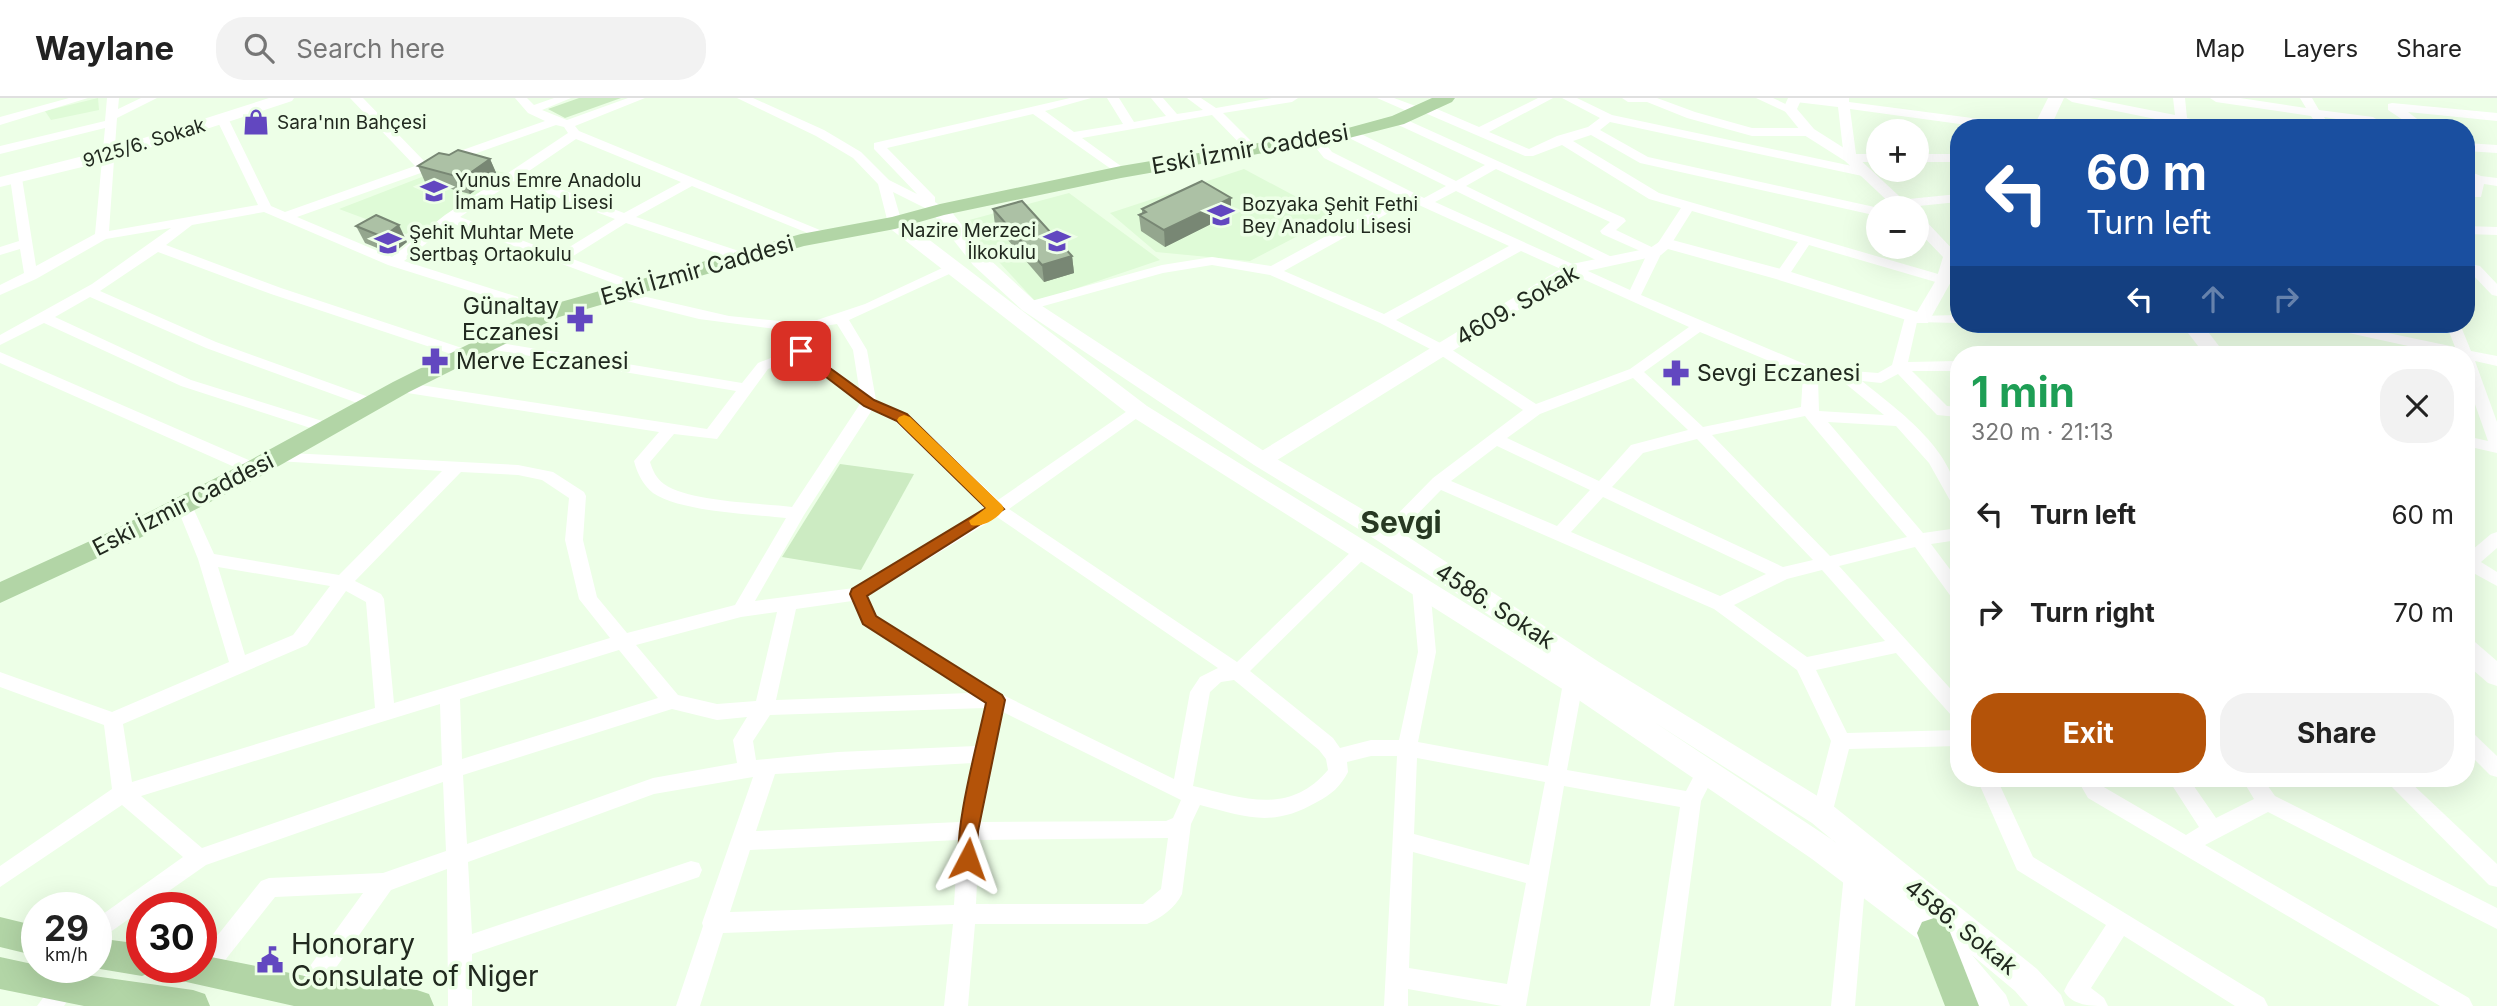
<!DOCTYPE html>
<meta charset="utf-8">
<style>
body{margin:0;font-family:Inter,sans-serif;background:#f2f2f2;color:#222;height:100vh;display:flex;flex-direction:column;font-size:26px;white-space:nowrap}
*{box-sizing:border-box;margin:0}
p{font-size:23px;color:#767676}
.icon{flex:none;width:38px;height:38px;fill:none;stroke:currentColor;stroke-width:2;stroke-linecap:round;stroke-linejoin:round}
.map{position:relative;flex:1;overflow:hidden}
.sheet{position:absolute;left:1950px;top:248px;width:525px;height:441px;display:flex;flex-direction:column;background:#fff;border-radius:28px;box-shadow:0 7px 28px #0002}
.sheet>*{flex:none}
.banner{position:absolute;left:1950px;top:21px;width:525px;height:214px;border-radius:28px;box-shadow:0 7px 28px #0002;background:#1a4fa0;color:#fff;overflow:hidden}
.fabs{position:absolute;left:1866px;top:21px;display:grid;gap:14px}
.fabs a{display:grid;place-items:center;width:63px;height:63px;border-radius:50%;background:#fff;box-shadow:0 7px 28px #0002;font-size:35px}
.speed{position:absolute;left:21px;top:794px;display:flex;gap:14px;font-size:35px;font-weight:700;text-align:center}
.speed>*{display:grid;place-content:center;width:91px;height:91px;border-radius:50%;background:#fff;box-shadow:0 7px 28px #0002;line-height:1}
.speed small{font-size:18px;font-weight:400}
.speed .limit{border:10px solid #d22;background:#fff;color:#111}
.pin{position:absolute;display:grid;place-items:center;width:60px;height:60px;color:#fff;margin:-30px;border-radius:14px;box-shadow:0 4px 10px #0006}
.me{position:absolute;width:77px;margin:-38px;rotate:4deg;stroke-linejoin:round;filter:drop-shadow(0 0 5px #0008)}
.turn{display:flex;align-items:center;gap:24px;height:147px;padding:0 21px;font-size:32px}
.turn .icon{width:91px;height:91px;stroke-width:2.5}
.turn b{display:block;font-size:49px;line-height:60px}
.lanes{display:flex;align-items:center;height:66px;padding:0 21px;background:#0003;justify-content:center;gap:35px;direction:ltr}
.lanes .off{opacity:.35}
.round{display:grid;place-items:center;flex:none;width:74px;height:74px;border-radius:28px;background:#f2f2f2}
.headline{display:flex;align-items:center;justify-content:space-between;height:119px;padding:0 21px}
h1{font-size:42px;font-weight:700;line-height:52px;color:#1e9e55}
.button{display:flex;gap:14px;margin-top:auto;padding:14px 21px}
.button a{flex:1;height:80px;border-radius:28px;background:#b45309;color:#fff;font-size:28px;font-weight:700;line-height:80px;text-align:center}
.button a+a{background:#f2f2f2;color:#222}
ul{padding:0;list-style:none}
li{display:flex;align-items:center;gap:21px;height:98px;padding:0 21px}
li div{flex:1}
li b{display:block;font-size:26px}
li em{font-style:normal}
header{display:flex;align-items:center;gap:42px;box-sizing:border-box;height:98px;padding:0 35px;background:#fff;border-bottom:2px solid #e0e0e0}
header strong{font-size:33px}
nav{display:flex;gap:38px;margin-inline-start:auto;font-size:24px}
.search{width:490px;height:63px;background:#f2f2f2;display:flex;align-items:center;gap:18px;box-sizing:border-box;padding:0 24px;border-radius:28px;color:#767676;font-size:26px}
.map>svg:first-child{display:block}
.built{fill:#dffbd7}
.green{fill:#ccebc2}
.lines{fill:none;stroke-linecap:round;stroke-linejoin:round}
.minor{fill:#fff;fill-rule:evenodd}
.tertiary{fill:#fff;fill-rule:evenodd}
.secondary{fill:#fff;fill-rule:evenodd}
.primary{fill:#b2d5a6;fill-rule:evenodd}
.wall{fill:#94a68e}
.shaded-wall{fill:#788774}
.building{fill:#acc1a5;stroke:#788774;stroke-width:2}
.route{fill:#b45309;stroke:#753606;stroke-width:2}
.slow{fill:#f59e0b}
.labels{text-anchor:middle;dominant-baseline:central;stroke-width:7;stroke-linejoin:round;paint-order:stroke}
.far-poi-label{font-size:19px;fill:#21291f;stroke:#edffe7;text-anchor:start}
.far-street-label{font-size:19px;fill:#21291f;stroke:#edffe7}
.street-label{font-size:23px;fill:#21291f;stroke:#edffe7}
.poi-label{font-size:23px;fill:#21291f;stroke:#edffe7;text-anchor:start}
.near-poi-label{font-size:28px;fill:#21291f;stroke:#edffe7;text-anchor:start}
.district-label{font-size:30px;font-weight:bold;fill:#273922;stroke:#edffe7}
</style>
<header>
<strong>Waylane</strong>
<div class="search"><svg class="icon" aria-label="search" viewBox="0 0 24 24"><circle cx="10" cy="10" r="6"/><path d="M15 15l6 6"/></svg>Search here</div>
<nav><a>Map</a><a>Layers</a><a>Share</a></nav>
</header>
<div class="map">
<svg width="2497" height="908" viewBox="0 0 2497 908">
<rect width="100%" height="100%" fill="#edffe7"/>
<g class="built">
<path d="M98,0L99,12L51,22L45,13Z"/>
<path d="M458,65L505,75L422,142L339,111Z"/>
<path d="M1244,71L1334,119L1250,163L1156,154L1110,115Z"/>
<path d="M1069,95L1160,162L1036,204L962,124Z"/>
</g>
<g class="green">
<path d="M579,0H621L565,20L548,11Z"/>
<path d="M840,366L914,376L861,472L782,459Z"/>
</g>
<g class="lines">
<g class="minor">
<path d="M69,0H88L0,27V19Z"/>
<path d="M107,0H119L118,11L141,0H157L117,20L109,133L258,107L216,20L222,16L228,20L271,108L285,114L415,68L350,0H363L426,65L545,23L528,15L515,0H527L534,7L554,0H571L542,12L567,22L628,0H645L575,28L579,33L832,137L830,140H820L692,88L636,119L751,157V163H741L626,125L570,160L645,188L647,191L640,195L452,125L404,163L556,211L558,214L556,217L551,218L388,167L264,114L192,127L166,147L281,190L474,254L476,257L469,262L271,196L158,154L100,193L216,244L377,302L379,305L377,308L371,310L206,250L90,199L55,219L191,282L332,326L334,330L326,335L181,288L44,225L0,247V237L92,186L171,130L106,141L36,181L0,197V187L24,175L20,151L0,157V149L19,143L10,80L16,76L22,80L36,168L95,136L105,30L0,56V48L105,23ZM556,27L564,29L568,35L445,117L392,159L297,119ZM576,41L681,84L624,115L523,77ZM514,83L615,121L558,156L460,119Z"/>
<path d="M737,0H753L824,32L861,54L889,82L917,96L874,51V45L1070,0H1091L1045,13L1074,34L1123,26L1107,0H1119L1134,24L1166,18L1151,0H1163L1177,16L1203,12L1187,0H1201L1216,10L1272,0H1298L1292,4L1223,15L1257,49L1259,52L1253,56L1249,55L1212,17L1082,40L1125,71V77L1121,78L1033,16L887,50L935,99V104L947,112L940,116L935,115L893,94L902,125L895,129L888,125L878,86L853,60L816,38Z"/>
<path d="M1377,0H1394L1421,10L1430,8L1479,29L1538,0H1553L1489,34L1529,51L1557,38L1588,29L1600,20L1562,0H1577L1612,17L1871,72V78L1867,79L1610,24L1600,32L1648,59L1879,110L1878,118L1640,65L1591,37L1573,43L1659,95L1945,178L1958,177V185H1939L1809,147L1787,180H1777L1775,177L1798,144L1692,113L1670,148H1660L1658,145L1681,110L1649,101L1562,47L1533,58H1525L1425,15L1416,17Z"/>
<path d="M1622,0H1657L1695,14L1752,30H1809L1815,34L1809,38H1752L1687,20L1647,4H1628Z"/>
<path d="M1756,0H1773L1796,11L1786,14Z"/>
<path d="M1790,0H1849V4L2018,26L2024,30H1989L1850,11L1856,56H1878V64H1850L1844,60L1838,9L1796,4Z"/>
<path d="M2066,0H2089L2175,17L2173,0H2185L2187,20L2225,30L2188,27V30H2176L2175,25L2072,4Z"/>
<path d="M2210,0H2240L2306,10L2300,0H2312L2319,12L2373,19L2379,23L2373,27L2324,19L2331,30H2319L2311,18L2216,4Z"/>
<path d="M2392,5L2497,15V23L2408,14L2429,30H2415L2388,12V6Z"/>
<path d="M1398,18L1624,120L1626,123L1616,132L1662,154L1641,197L1814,270L1878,275L1892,267L1906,215L1911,214L1918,218L1958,217V225L1917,224L1908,264L1958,263V273H1912L1947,308L1958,309V319L1937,317L1898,276L1881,285L1862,283C1900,314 1958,354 1958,408L1952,406L1929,365L1896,328L1828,324L1923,435L1958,430V442L1931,446L1958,482V501L1952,500L1915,449L1839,468L1958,599V620L1951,617L1896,555L1816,572L1847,635L1958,632V648L1849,651L1832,716L1829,722L1822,725L1815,722L1812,716L1831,643L1797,572L1714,511L1441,392L1393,441H1381L1378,437L1381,433L1433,380L1523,312L1436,254L1380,225L1270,177L1212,167L1163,175L1029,212L1022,208L1024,205L1162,167L1212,159L1271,168L1400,98L1324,60L1309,41L1311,38H1319L1332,54L1424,100L1446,88L1345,38V32H1353L1456,83L1485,67L1394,25V19ZM1496,71L1610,124L1600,133L1602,136L1647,156L1630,192L1435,104L1456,93L1604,166H1614V160L1466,88ZM1410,103L1509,148L1384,216L1284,173ZM1521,153L1689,229L1630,271L1536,306L1446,248L1396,222ZM1700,234L1803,277L1801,309L1703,329L1644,274ZM1633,280L1688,332L1631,347L1599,383L1507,340L1540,316ZM1818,280L1841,282L1884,317L1819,313ZM1805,318L1808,322L1907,439L1830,458L1712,337ZM1697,341L1813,462L1783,469L1612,389L1643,355ZM1497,348L1590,392L1557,428L1451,383ZM1603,399L1766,476L1720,498L1571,434ZM1822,472L1885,543L1807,559L1734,507L1787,481Z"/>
<path d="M2466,45L2497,47V55L2466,53Z"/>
<rect x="1916" y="56" width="42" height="8"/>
<path d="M2466,72L2481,78L2497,80V88L2484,86L2481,99H2466V91L2470,92L2471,84L2466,81Z"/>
<path d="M1958,96V104L1899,110L1892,106L1899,102Z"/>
<path d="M2466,128L2497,129V137L2466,136Z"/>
<path d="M953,165L960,169L958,172L849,222L867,252L876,302L908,316L998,402L1133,309L1139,308L1147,313L1009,411L1237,564L1356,449H1368L1371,453L1368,457L1250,573L1333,640L1340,650L1371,642H1399L1418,554L1412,489L1415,484H1427L1430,489L1436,554L1418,644L1548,668L1563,585L1566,580L1573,578L1580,580L1583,585L1567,672L1686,693L1699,668L1706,666L1713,668L1716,674L1701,703L1674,908H1650L1680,709L1564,688L1526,908H1502L1408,891V908H1384L1397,658H1371L1347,664L1348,674C1341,688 1331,697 1317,704C1272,730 1247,719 1200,707L1191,726L1182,796C1176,809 1160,821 1147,826H975L968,908H944L953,826L723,835L700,908H676L703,828L702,825L753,679L654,696L468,764L472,836L691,763L699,765L702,772L699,779L472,856V908H448L447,771L391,792L313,902L305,905L297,902L293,894L297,886L363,795L275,799L211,880L203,884L195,880L192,873L193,870H201V858L261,783L269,780L383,775L446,753L443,684L206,767L96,844V821L183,759L122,707L0,789V768L112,691L104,627L0,589V574L112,614L229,564L198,461L176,407L178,403H190L214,456L339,477L442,373L277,363L271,362L269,358L271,354L518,367L553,374L584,394L586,398L583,442L597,499L627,535L735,507L786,420C752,416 681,414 653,395C643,387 637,375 634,363L659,334L401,294L393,289L401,284L707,331L736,293L489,251L482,247L489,243L742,285L758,265L793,251L784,232L699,221L611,199L609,196L616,192L729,218L789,224L817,222L865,206ZM837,226L853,252L859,290L807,251L799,232ZM799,259L860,306L792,409C761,405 689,404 664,386C656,380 653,373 650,364L674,336L717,341L768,271ZM872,312L896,324L986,410L854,490L755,503L804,417ZM461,374L518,377L542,382L569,400L565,442L579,501L610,540L394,605L384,501L381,496L355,483ZM997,419L1218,570L1200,579L1190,594L1174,681L1003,597L876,518L868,498ZM218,469L330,488L293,537L245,557ZM346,493L366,504L375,610L132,684L123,626L307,547ZM852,503L863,527L970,595L776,602L796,511ZM777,514L756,603L717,606L678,597L636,547L741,519ZM619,552L658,600L462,661L460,601ZM1234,582L1319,652L1326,661L1328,672C1289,718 1243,700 1193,688L1210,594L1221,584ZM440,606L442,667L202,750L141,698ZM985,610L976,648L838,654L756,662L753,643L770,617ZM672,611L717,622L747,619L733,642L737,665L653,680L467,746L463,677ZM1003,614L1181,702L1173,720L1166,723L981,724ZM1417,660L1545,684L1529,767L1414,736ZM973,665L960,724L756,733L775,676ZM1168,740L1161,791L1143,806H976L979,742ZM958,742L954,807L730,814L750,752ZM1413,754L1526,785L1507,886L1409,870Z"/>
<path d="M2475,167L2480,168L2497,186V198L2492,197L2470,174V168Z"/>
<path d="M2319,226H2345L2455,249L2446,226H2460L2471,253L2497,258V268L2475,263L2497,324V355L2466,348V338L2488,343L2466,281V257H2449L2326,230Z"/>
<path d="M0,254L260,367L262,371L254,376L248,375L0,265Z"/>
<path d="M2497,434V450L2481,464L2497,474V488L2466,471V457L2491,436Z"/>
<path d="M2466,633L2473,635L2497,658V679L2490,677L2466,653Z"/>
<path d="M1977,681H1997L2033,759L2264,900L2268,908H2235L2124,838L2091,890L2104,900L2108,908C2090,908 2073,908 2064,893L2068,885L2106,827L2017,772Z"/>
<path d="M2077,681H2098L2102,688L2186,737L2199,729L2168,681H2189L2216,720L2254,701L2242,681H2263L2275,698L2497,810V831L2268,714L2205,747L2469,900L2473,908H2440L2088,700Z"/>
<path d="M2384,681H2407L2497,766V789L2489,787Z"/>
<path d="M1855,767L1863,769L1866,776L1855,908H1831L1844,776L1847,769Z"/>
<path d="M65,878L73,881L77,889L64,908H37L57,881Z"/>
</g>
<g class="tertiary">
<path d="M1788,0H1802L1797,11L1814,31L1855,57L1912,110H1895L1845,63L1804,37L1783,11Z"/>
<path d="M1916,117L1922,119L1958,157L1952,182L1928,225H1916L1776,181L1668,151L1661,157L1578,175L1269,367H1255L1252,362L1255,357L1567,167L1650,150L1665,140L1788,173L1917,214L1936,182L1943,159L1916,131Z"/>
</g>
<g class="secondary">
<path d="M269,0H294L292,3L115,61L0,89V79L103,53Z"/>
<path d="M2048,0H2064L2050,30H2033Z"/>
<path d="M940,106L947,108L987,159L1036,204L1270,357L1396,431L1599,564L1832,707L2037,871L2061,897L2065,908H2028L2015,893L1972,857L2006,897L2010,908H1974L1923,845L1812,761L1564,592L1131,318L888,129L886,125L888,121H902L1147,308L1546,555L1378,443L1254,367L1022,212L973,167L933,116L931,112ZM1654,624L1812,725L1836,745L1834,743Z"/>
<path d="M2181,226H2202L2226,257H2205Z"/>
<path d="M2466,541L2475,544L2497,563V588L2488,585L2466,566Z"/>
</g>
<g class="primary">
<path d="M1432,0H1455L1452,4L1404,26L1349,40L1121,80L944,117L895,131L804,148L559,219L409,294L263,377L130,445L0,505V484L112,433L245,365L393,284L543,209L801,136L892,119L940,106L1121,68L1348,30L1392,18Z"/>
<path d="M0,819L37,828V858L0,849Z"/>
<path d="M1934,820L1946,824L1979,908H1945L1917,835L1922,824Z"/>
<path d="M96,840L142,846V870H156L154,873L142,878L94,870H96Z"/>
<path d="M201,857L305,878L417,892L429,896L434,908H294L173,881L168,870H201Z"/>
<path d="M0,859L37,867V870L193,892L205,896L210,908H84L0,891Z"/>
</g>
</g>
<g class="wall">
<path d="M449,57L490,61L497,77L470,96L425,84L418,68Z"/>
<path d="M1231,100V116L1165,149L1141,133L1139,117L1142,116V111Z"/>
<path d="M993,111L1072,158L1074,175L1044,184L995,127Z"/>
<path d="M356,128L407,144L392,156L365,145Z"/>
</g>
<g class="shaded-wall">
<path d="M490,61L497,77L470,96L463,80Z"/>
<path d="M1231,100V116L1165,149L1164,132Z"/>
<path d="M399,127L407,144L392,156L383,139Z"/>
<path d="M1072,158L1074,175L1044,184L1042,167Z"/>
</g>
<g class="building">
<path d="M458,52L490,61L463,80L418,68L439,55L449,57Z"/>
<path d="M1202,83L1231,100L1164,132L1139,117L1146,114L1142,111Z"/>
<path d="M1022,103L1072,158L1042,167L993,111Z"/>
<path d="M376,117L399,127L383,139L356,128Z"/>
</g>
<path class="route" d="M801,249L874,302L907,316L1004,411L867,498L876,518L1002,597L1005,602L978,733L977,761L974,767L968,769L961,767C950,744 980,635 986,605L863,526L850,496L852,491L986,410L897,323L864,308L796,256L794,253Z"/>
<path class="slow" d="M904,317L910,319L1002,407L1004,411C998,420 983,430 971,427L969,423L986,410L899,325L897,322L899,319Z"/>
<defs>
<g id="shop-bare" transform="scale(2.1)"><path d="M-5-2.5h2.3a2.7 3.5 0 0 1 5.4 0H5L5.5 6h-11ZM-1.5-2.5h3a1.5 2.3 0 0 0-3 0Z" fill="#6247c0" stroke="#edffe7" stroke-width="2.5" paint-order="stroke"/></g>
<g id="school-bare" transform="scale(2.1)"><path d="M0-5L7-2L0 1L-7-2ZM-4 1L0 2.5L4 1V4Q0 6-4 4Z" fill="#6247c0" stroke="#edffe7" stroke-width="2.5" paint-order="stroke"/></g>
<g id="pharmacy-bare" transform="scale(2.1)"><path d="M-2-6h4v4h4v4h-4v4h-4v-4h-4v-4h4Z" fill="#6247c0" stroke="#edffe7" stroke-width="2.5" paint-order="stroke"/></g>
<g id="civic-bare" transform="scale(2.1)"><path d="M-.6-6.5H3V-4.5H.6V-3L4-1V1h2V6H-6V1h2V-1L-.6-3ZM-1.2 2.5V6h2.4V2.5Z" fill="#6247c0" stroke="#edffe7" stroke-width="2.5" paint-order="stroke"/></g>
</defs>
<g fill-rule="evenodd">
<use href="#shop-bare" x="256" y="24"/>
<use href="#school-bare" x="434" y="93"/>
<use href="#school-bare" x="1221" y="117"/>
<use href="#school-bare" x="1057" y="143"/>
<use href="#school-bare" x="388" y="145"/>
<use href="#pharmacy-bare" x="580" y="221"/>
<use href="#pharmacy-bare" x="435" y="263"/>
<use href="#pharmacy-bare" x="1676" y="275"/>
<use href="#civic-bare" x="270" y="862"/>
</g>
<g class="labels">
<g class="far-poi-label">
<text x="277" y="24">Sara'nın Bahçesi</text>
<text x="455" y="82">Yunus Emre Anadolu<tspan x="455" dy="22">İmam Hatip Lisesi</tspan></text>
<text x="1242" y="106">Bozyaka Şehit Fethi<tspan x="1242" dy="22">Bey Anadolu Lisesi</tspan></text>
<text x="1036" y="132" text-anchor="end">Nazire Merzeci<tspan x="1036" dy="22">İlkokulu</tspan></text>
<text x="409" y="134">Şehit Muhtar Mete<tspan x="409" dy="22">Sertbaş Ortaokulu</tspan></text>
</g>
<g class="far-street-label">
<text transform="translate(144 45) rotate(-17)">9125/6. Sokak</text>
</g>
<g class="street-label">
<text transform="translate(1250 51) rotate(-10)">Eski İzmir Caddesi</text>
<text transform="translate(697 172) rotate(-16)">Eski İzmir Caddesi</text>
<text transform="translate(1517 207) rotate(-30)">4609. Sokak</text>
<text transform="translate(183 406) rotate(-27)">Eski İzmir Caddesi</text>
<text transform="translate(1495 508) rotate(33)">4586. Sokak</text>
<text transform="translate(1961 829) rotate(39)">4586. Sokak</text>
</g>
<g class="poi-label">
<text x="559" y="208" text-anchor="end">Günaltay<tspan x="559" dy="26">Eczanesi</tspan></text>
<text x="456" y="263">Merve Eczanesi</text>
<text x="1697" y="275">Sevgi Eczanesi</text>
</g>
<g class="near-poi-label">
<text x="291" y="846">Honorary<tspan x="291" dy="32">Consulate of Niger</tspan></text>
</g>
<g class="district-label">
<text x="1401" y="424">Sevgi</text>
</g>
</g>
</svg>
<div class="fabs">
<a>+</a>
<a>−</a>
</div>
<div class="speed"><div>29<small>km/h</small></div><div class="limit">30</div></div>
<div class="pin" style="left:801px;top:253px;background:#d93025"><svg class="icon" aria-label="arrive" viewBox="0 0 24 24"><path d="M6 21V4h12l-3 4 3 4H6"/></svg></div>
<svg class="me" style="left:968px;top:761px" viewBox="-20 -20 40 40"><path d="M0-17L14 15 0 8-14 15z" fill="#b45309" stroke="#fff" stroke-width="4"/></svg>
<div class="banner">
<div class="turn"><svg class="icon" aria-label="left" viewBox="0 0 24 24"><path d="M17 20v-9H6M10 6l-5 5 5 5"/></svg><div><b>60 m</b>Turn left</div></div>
<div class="lanes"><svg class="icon" aria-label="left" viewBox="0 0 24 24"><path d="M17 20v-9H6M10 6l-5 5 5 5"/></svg><svg class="icon off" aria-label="ahead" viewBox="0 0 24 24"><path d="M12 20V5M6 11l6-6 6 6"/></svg><svg class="icon off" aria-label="right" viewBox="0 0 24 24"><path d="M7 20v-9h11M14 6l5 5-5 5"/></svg></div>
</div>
<section class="sheet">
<div class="headline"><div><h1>1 min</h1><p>320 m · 21:13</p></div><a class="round"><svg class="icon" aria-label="close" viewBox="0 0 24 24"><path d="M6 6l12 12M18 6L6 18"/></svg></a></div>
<ul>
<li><svg class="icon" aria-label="left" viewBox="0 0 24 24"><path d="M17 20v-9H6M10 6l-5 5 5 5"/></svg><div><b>Turn left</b></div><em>60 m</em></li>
<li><svg class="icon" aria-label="right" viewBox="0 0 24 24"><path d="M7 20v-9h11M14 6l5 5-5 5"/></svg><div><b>Turn right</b></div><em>70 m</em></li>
</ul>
<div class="button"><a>Exit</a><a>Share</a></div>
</section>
</div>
